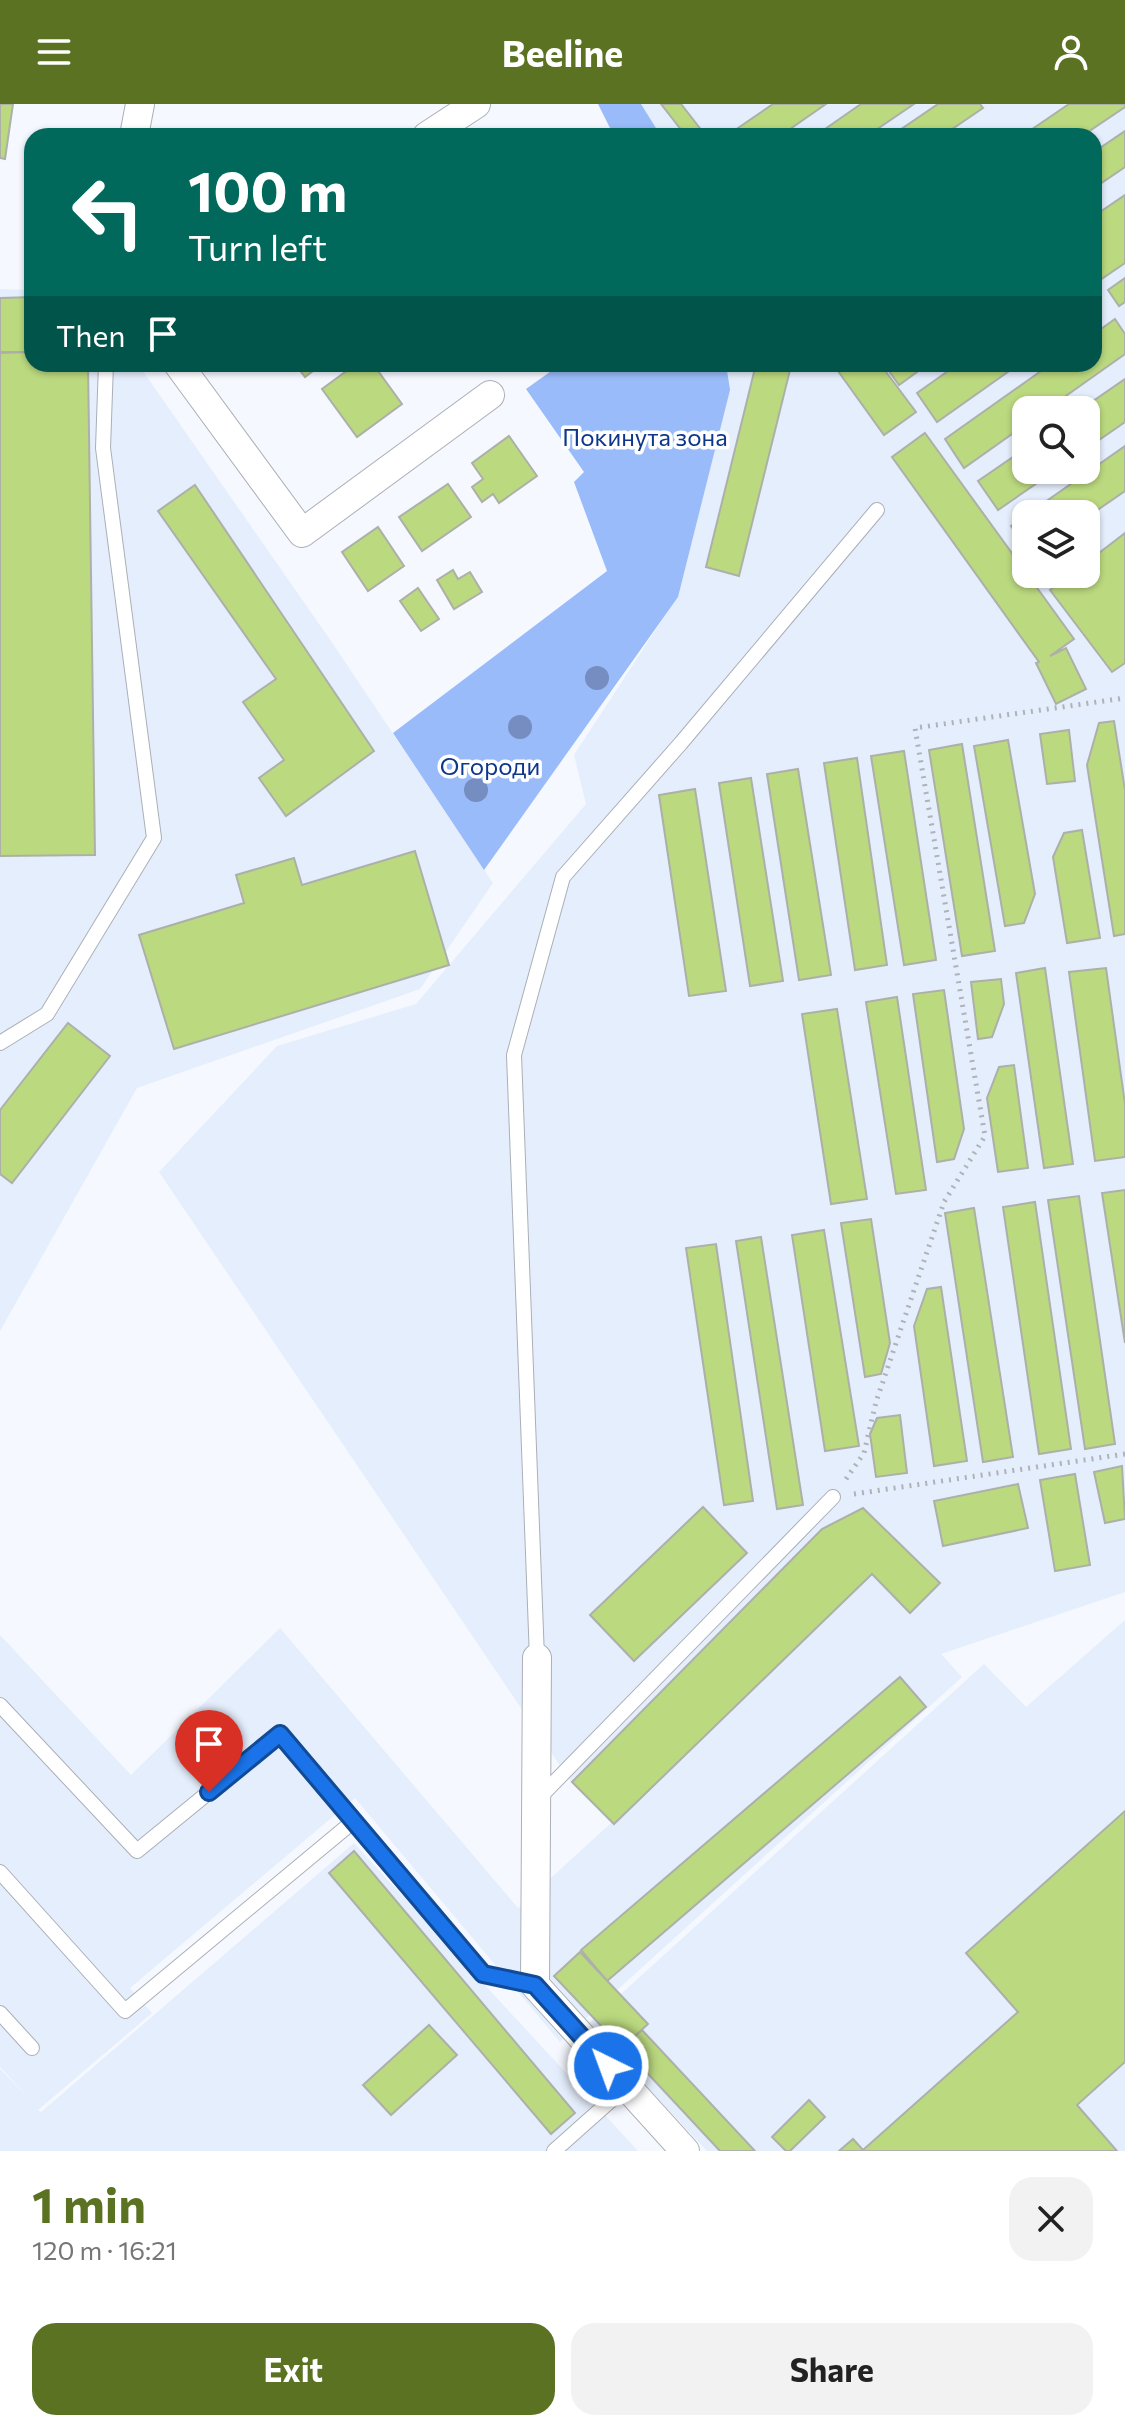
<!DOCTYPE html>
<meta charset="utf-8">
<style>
body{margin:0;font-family:Commissioner,sans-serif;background:#f2f2f2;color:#222;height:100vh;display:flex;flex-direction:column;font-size:30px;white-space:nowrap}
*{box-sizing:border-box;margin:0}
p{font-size:26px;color:#767676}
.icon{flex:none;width:44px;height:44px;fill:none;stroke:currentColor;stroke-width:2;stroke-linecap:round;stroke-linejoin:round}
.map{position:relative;height:2047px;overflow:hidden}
.details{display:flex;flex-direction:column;background:#fff;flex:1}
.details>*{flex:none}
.top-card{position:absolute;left:24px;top:24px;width:1078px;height:244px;border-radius:24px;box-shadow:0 2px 6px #0004;background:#00695c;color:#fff;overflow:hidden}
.tools{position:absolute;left:1012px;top:292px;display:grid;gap:16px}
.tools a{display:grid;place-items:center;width:88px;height:88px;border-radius:16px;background:#fff;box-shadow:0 2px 6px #0004;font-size:40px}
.pin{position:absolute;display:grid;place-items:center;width:68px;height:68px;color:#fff;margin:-82px -34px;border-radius:50% 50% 50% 0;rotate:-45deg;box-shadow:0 0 8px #0007}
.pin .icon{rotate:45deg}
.me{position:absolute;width:88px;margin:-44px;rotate:318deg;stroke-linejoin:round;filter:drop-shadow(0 0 6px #0008)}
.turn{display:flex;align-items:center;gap:28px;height:168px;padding:0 32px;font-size:36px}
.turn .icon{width:104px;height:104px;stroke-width:2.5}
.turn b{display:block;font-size:56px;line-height:68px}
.then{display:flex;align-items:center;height:76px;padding:0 32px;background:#0003;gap:16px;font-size:30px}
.round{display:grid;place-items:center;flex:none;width:84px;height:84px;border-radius:24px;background:#f2f2f2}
.head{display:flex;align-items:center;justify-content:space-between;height:136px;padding:0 32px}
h1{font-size:48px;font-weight:700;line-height:60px;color:#5b7223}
.primary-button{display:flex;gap:16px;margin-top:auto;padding:16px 32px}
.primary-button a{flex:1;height:92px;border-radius:24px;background:#5b7223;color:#fff;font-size:32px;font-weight:700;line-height:92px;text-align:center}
.primary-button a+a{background:#f2f2f2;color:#222}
header{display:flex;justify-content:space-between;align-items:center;height:104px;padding:0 32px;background:#5b7223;color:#fff;font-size:36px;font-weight:700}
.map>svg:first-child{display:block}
.built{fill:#e5eefc;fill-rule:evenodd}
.forest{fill:#99bbf9}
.building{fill:#bbd97f;stroke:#adb0a8;stroke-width:2}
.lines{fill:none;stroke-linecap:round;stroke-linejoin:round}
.lane-casing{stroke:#abafb6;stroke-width:16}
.street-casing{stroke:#abafb6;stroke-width:30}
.path{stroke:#afb2b7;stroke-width:5;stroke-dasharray:2 6;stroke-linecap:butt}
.lane{stroke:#fff;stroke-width:14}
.street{stroke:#fff;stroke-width:28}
.tree{fill:#758dc0}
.route-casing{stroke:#114b97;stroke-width:20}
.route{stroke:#1a73e8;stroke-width:14}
.labels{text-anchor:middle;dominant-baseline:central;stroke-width:7;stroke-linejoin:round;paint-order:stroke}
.park-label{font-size:24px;fill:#0d368c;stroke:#fff}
</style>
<header><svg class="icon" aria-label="menu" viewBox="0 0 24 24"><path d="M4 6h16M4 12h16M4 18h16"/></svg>Beeline<svg class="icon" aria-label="person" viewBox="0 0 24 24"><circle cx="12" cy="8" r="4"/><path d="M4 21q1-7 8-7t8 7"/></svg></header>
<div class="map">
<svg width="1125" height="2047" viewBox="0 0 1125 2047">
<rect width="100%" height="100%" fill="#f5f8ff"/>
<g class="built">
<path d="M641,0H1125V1488L941,1550L962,1573L560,1938L355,1694L130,1884L152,1909L38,2006L41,2008L354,1739L638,2047H0V1965L29,1994L0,1963V1531L131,1671L280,1524L518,1804L611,1719L571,1678L159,1068L277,942L416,900L586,700L574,651L677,493L722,260H1094V32H661ZM1026,306H1086V366H1026ZM1026,410H1086V470H1026Z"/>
<path d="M0,185L32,186V260H138L333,540L493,779L420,885L137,984L0,1227Z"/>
<path d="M1125,1516V2047H707L588,1920L984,1560L1026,1603Z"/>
</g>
<g class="forest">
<path d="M598,0H641L661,32H614Z"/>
<path d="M561,260H726L730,286L678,493L484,766L393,629L607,467L574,378L584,368L526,285Z"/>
</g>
<g class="building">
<path d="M0,0H13L5,55L0,54Z"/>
<path d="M661,0H681L706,32H686Z"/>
<path d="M773,0H826L780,32H743L738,24Z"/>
<path d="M861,0H914L867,32H815Z"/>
<path d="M938,0H980L983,4L942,32H891Z"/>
<path d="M1069,0H1125V3L1082,32H1022Z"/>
<path d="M1125,27V63L1094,84V48Z"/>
<path d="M1125,91V159L1100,176L1094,167V112Z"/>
<path d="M1125,174V198L1119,202L1108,186Z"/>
<path d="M32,193V248H0V194Z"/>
<path d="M1115,215L1125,230V250L1046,306H1026V320L964,364L945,335L1051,260H1094V230Z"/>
<path d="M32,248V260H88L95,751L0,752V249Z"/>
<path d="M295,260H322L305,273Z"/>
<path d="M356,260H373L402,300L357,333L322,285Z"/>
<path d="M756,260L791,262L739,472L706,463Z"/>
<path d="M833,260H880L916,308L884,331Z"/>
<path d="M884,260H928L899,281Z"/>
<path d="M958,260H1019L937,318L917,289Z"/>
<path d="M1125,275V318L1086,345V306H1080Z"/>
<path d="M925,329L1074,535L1050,552L1066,544L1086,585L1056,600L1036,559L1039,558L892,353Z"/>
<path d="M509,332L537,372L499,399L493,390L482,398L472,383L483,375L472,359Z"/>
<path d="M1125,342V387L1086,414V410H1028Z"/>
<path d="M1026,344V366H1056L998,406L978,377Z"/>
<path d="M448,380L471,413L422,447L399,413Z"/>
<path d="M195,381L374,647L286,712L259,674L284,656L243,598L276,575L158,407Z"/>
<path d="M1026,411V444L1011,422Z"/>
<path d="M378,423L404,462L368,487L342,448Z"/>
<path d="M1125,429V559L1112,568L1050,486L1071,470H1086V459Z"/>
<path d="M453,466L458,475L470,468L482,488L454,505L437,476Z"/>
<path d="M418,484L439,515L421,527L400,497Z"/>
<path d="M1114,617L1125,686V830L1114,832L1087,661L1099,619Z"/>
<path d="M1069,626L1075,677L1047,680L1040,630Z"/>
<path d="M1008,636L1035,790L1024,819L1005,822L974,642Z"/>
<path d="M962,640L995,847L962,852L929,646Z"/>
<path d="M904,647L936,856L904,861L871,652Z"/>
<path d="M857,654L887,861L855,866L824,659Z"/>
<path d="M798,665L831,871L799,876L767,670Z"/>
<path d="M751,674L783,877L750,882L719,679Z"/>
<path d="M695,685L726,887L689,892L659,691Z"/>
<path d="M1082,726L1100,834L1067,839L1053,753L1064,729Z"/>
<path d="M415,747L449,861L174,945L139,831L244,799L236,771L294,754L302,781Z"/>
<path d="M1045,864L1073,1060L1044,1064L1016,869Z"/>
<path d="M1106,864L1125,1000V1053L1095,1057L1069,868Z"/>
<path d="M1001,875L1004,900L992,933L978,935L971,878Z"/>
<path d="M944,886L964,1025L954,1055L937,1058L913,890Z"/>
<path d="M897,893L926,1086L896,1090L866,898Z"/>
<path d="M837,905L867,1095L831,1100L802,910Z"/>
<path d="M68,919L110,952L12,1079L0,1070V1006Z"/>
<path d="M1014,961L1028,1064L998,1068L987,994L999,963Z"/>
<path d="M1125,1086V1239L1102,1089Z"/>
<path d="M1079,1092L1115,1340L1085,1345L1048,1096Z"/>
<path d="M1035,1098L1071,1345L1039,1350L1003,1103Z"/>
<path d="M974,1104L1013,1353L983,1358L945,1109Z"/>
<path d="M871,1115L890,1239L881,1270L865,1273L841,1119Z"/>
<path d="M824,1126L859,1342L825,1347L792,1131Z"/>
<path d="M761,1133L803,1401L777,1405L736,1137Z"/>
<path d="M716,1140L753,1397L724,1401L686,1144Z"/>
<path d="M941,1183L967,1357L934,1362L914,1222L927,1185Z"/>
<path d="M900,1311L907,1369L876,1373L870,1330L877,1314Z"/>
<path d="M1122,1362L1125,1415L1105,1419L1094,1368Z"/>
<path d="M1075,1370L1090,1461L1055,1467L1040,1376Z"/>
<path d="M1018,1380L1028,1424L943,1442L934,1397Z"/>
<path d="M703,1403L747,1449L634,1557L590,1511Z"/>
<path d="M863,1404L940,1479L910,1509L872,1470L614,1720L572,1678L822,1425Z"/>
<path d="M900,1573L926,1603L607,1877L581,1846Z"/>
<path d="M1125,1707V1958L1077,2001L1117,2047H839L853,2035L863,2046L1018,1908L966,1849Z"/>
<path d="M354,1747L575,2009L551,2030L329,1769Z"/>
<path d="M580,1848L648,1920L622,1944L554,1872Z"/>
<path d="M429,1921L457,1951L391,2011L363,1981Z"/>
<path d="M642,1926L755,2047H720L623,1943Z"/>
<path d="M809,1996L825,2013L790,2047H786L772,2033Z"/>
</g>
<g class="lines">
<g class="lane-casing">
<g id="lane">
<path d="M0,939L47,910L154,734L103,344L106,260"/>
<path d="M537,1554L514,951L563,773L681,639L877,406"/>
<path d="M0,1601L137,1747L280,1630L483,1870L535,1881"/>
<path d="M538,1695L833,1393"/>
<path d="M0,1768L125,1907L355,1716"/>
<path d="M0,1909L32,1944"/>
<path d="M554,2047L627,1982"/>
</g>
</g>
<g class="street-casing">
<g id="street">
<path d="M134,32L140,0"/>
<path d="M427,32L476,0"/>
<path d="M178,260L302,429L490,291"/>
<path d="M537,1554L535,1881L685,2047"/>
</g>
</g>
<g class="path">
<path d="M846,1375L864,1349L876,1298L944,1098L985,1032L915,624L1125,594"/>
<path d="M854,1390L1125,1350"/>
</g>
<use href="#lane" class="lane"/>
<use href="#street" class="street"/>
</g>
<g class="tree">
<circle cx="597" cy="574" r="12"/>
<circle cx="520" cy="623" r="12"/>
<circle cx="476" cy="686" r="12"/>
</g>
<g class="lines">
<g class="route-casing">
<path id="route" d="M209,1688L280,1630L483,1870L535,1881L608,1962"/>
</g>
<use href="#route" class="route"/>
</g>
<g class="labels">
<g class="park-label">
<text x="645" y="332">Покинута зона</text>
<text x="490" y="661">Огороди</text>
</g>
</g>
</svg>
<div class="tools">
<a><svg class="icon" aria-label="search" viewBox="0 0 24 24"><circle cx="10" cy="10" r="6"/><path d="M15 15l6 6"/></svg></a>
<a><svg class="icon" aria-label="layers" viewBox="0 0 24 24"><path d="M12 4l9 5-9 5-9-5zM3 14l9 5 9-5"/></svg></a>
</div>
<div class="pin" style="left:209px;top:1688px;background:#d93025"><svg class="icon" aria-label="arrive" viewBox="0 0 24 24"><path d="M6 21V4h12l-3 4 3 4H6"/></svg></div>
<svg class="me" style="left:608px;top:1962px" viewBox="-20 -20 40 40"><circle r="17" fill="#1a73e8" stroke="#fff" stroke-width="3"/><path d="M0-11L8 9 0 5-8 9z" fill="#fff"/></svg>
<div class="top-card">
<div class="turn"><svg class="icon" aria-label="left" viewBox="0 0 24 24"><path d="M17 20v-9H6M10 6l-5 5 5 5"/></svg><div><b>100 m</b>Turn left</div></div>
<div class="then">Then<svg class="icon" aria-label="arrive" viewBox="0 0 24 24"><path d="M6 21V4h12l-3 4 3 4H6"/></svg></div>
</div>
</div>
<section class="details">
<div class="head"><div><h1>1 min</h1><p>120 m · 16:21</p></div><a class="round"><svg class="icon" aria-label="close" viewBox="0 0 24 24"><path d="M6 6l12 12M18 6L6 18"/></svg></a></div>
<div class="primary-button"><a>Exit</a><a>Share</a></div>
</section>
